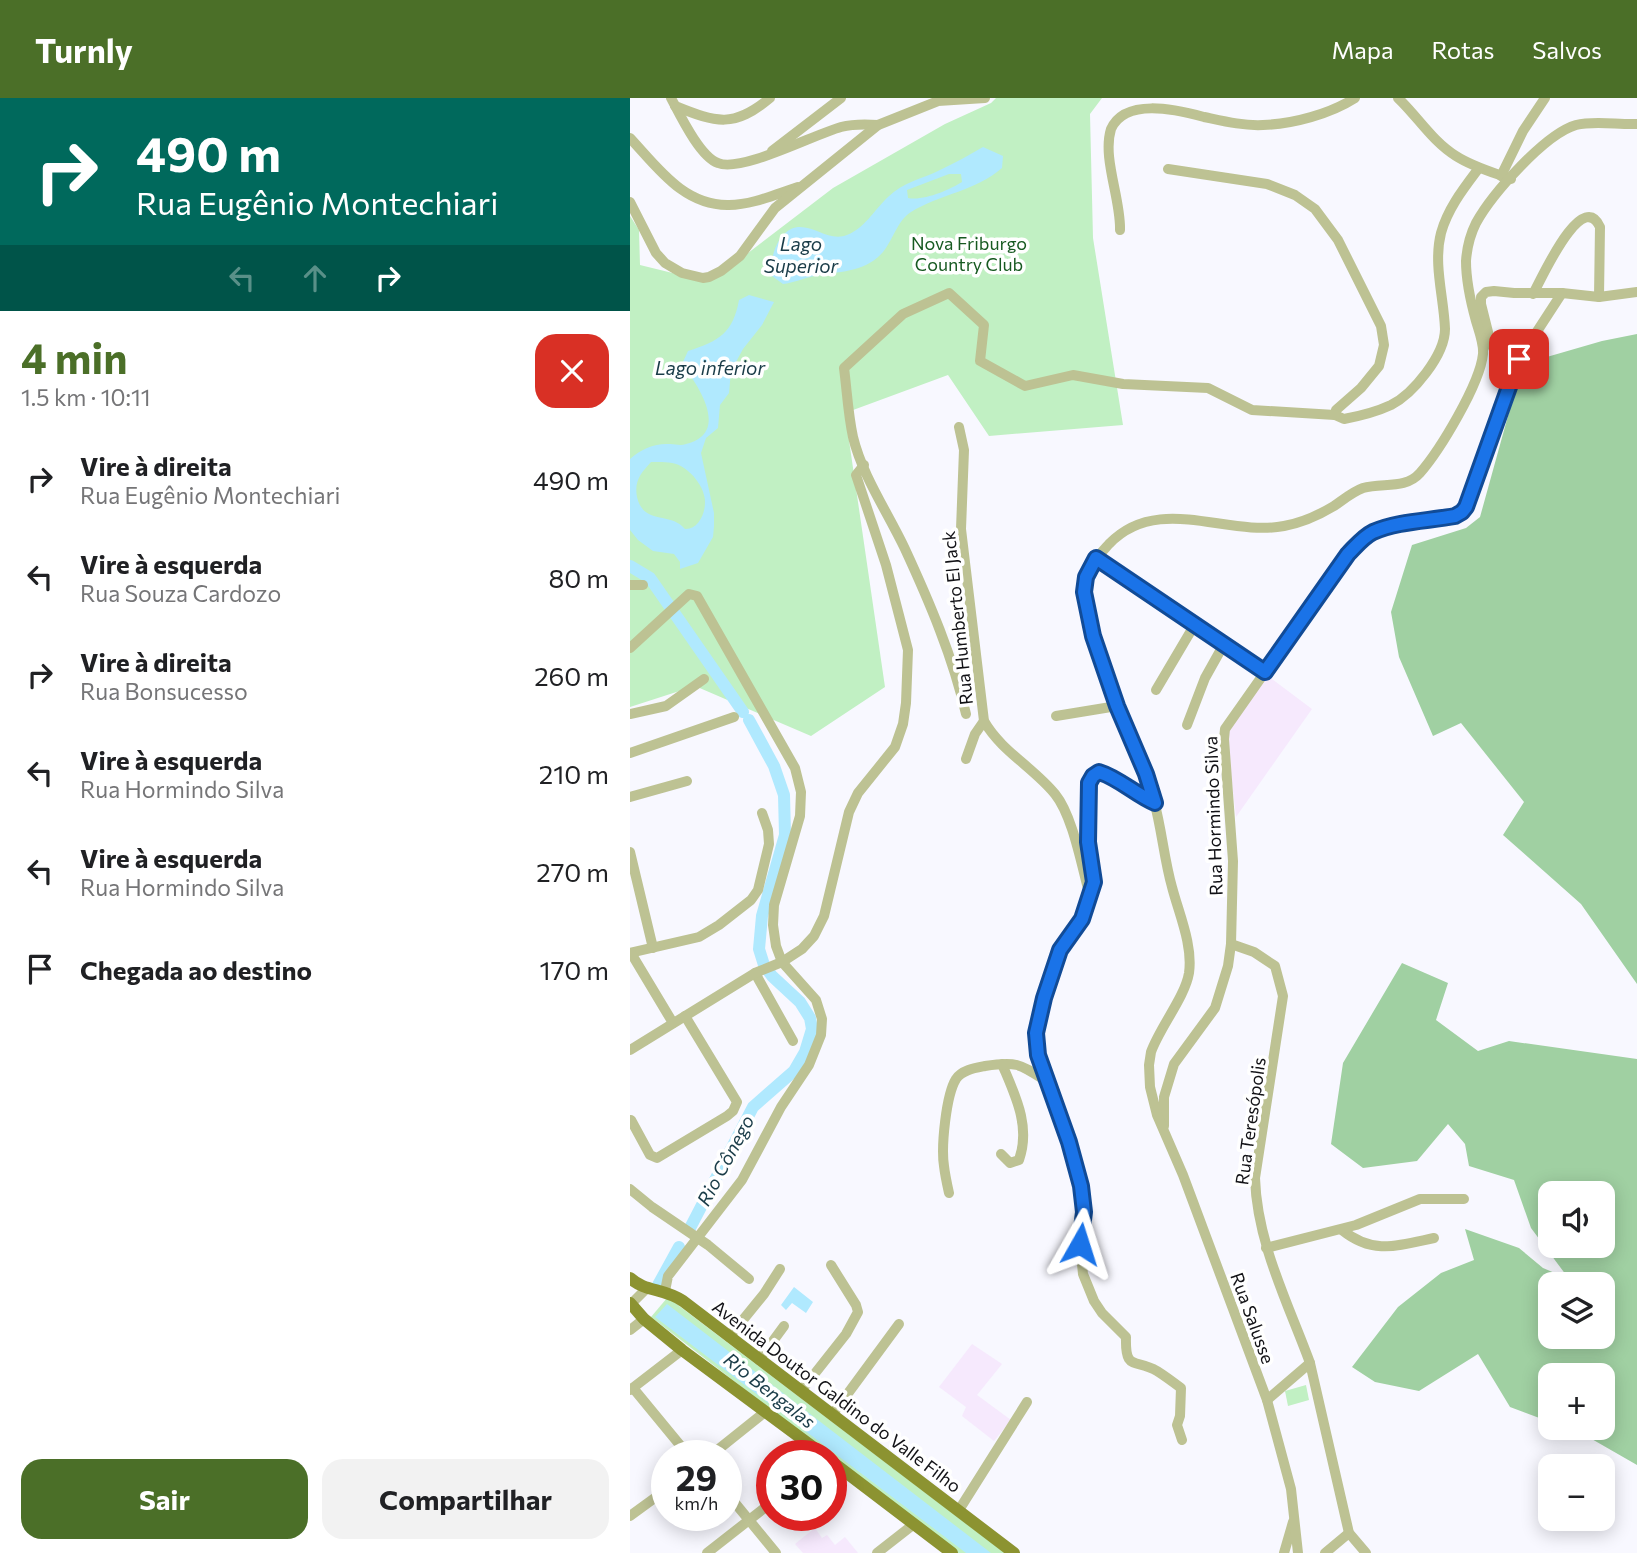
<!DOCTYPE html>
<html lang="pt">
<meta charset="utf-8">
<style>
body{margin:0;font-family:Commissioner,sans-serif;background:#f2f2f2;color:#202124;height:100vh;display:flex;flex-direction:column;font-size:26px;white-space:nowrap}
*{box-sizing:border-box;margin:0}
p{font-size:23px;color:#757577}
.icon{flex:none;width:38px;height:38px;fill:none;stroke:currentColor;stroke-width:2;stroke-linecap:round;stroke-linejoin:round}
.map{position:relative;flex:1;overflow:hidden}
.side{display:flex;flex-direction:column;background:#fff;width:630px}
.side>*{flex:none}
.top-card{background:#00695c;color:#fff;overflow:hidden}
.fabs{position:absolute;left:908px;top:1083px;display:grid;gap:14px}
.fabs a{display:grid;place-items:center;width:77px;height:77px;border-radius:14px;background:#fff;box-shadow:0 4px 18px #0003;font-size:35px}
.speed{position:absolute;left:21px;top:1342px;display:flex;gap:14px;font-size:35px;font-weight:700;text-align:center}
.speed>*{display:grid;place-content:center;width:91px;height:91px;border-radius:50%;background:#fff;box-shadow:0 4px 18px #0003;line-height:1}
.speed small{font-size:18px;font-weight:400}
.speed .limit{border:10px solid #d22;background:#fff;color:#111}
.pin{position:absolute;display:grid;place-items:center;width:60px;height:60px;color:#fff;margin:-30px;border-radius:14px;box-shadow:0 4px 10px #0006}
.me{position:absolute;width:77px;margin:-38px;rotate:6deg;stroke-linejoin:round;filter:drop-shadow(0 0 5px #0008)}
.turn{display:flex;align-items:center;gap:24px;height:147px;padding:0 21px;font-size:32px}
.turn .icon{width:91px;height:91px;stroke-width:2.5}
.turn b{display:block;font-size:49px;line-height:60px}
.lanes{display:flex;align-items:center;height:66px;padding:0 21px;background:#0003;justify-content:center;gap:35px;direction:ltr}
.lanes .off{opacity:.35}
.round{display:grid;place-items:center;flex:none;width:74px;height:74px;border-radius:21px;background:#f2f2f2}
.summary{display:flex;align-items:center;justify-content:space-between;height:119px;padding:0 21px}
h1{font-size:42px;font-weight:700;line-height:52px;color:#4b6f28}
.cta{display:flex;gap:14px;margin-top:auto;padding:14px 21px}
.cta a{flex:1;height:80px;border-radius:21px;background:#4b6f28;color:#fff;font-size:28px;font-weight:700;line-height:80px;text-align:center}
.cta a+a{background:#f2f2f2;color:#202124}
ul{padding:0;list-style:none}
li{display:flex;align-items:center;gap:21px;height:98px;padding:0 21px}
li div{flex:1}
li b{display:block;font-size:26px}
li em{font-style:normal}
header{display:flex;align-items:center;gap:42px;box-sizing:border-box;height:98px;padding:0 35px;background:#4b6f28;color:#fff}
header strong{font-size:33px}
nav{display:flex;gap:38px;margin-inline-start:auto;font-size:24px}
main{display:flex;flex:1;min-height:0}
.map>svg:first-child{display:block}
.education{fill:#f6e9fd}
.green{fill:#c1f0c3}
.forest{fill:#a0d0a2;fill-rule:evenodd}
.water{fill:#b0e9fe;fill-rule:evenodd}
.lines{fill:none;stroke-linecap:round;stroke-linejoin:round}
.river{stroke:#b0e9fe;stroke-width:12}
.minor{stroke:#bdc293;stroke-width:10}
.major{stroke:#8c9331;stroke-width:12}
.route-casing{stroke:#114b97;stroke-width:18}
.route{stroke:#1a73e8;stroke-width:12}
.labels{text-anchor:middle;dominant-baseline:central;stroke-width:7;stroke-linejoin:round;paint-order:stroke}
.park-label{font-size:18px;fill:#175a21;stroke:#fff}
.street-label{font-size:18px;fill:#121216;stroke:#fff}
.water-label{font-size:19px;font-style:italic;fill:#1a3c48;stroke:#fff}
</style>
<header>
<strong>Turnly</strong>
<nav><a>Mapa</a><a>Rotas</a><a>Salvos</a></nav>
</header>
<main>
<section class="side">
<div class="top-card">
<div class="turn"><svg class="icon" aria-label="right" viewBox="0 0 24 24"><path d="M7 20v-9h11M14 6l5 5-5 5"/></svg><div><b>490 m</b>Rua Eugênio Montechiari</div></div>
<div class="lanes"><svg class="icon off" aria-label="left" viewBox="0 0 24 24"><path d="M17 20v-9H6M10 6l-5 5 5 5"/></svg><svg class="icon off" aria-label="ahead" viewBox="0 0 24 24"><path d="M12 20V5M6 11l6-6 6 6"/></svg><svg class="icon" aria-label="right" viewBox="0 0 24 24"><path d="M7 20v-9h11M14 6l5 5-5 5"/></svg></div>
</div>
<div class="summary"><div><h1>4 min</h1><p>1.5 km · 10:11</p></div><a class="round" style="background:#d93025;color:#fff"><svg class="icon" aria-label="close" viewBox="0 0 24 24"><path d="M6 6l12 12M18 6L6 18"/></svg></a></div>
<ul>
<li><svg class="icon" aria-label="right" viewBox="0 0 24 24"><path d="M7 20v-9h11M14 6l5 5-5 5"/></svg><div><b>Vire à direita</b><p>Rua Eugênio Montechiari</p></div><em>490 m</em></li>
<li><svg class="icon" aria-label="left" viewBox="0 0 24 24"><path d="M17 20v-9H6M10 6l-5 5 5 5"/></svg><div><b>Vire à esquerda</b><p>Rua Souza Cardozo</p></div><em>80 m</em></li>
<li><svg class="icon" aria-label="right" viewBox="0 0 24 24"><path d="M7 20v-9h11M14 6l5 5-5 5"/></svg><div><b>Vire à direita</b><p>Rua Bonsucesso</p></div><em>260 m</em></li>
<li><svg class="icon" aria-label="left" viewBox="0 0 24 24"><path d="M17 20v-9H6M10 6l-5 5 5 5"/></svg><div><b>Vire à esquerda</b><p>Rua Hormindo Silva</p></div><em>210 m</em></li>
<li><svg class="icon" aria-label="left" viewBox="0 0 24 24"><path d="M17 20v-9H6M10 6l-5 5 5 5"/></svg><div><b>Vire à esquerda</b><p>Rua Hormindo Silva</p></div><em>270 m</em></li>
<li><svg class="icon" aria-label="arrive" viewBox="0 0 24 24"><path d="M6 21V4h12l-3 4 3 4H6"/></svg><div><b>Chegada ao destino</b></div><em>170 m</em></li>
</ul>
<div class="cta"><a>Sair</a><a>Compartilhar</a></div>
</section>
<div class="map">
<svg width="1007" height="1455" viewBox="0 0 1007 1455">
<rect width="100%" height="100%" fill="#f8f8ff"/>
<g class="education">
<path d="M638,578L682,611L606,719L596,632Z"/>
<path d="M342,1246L372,1266L347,1297L381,1322L364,1343L332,1318L336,1309L309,1289Z"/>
<path d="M185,1430L192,1440L197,1437L205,1447L215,1439L228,1455H173L165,1446Z"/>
</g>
<g class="green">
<path d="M366,0H472L460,16L463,140L493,327L359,338L318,277L215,315L255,589L181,638L65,588L0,609V118L9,132L10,167L75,183L105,165L203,90L315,26L361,5Z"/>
<path d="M37,1200L44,1204L375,1455H327L21,1219Z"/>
<path d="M676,1287L679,1302L658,1308L655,1293Z"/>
</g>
<g class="forest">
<path d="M1007,236V886L951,806L873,737L894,704L831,625L803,638L769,559L761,514L782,447L836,430L850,419L886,289L903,263L972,243Z"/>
<path d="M772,865L818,885L806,922L848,953L879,943L1007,961V1367L953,1336L936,1330H973V1278H920V1324L880,1309L848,1256L789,1293L745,1284L722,1269L768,1209L811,1175L844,1162L835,1131L889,1150L913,1170L939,1181L901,1130L884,1082L839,1068L835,1046L818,1026L787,1063L733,1070L701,1046L713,965ZM920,1096H973V1148H920ZM920,1186H973V1239H920Z"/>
</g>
<g class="water">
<path d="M353,49L373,58L372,70C346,93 310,96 281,114C267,123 263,142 253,154C235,175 209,173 184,178C173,180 164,185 153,186L142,178C139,163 146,138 161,131C179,123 196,143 214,138C234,132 244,112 258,99C273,84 292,81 310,72C325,65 339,57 353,49ZM319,76H331L332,84C319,92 294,103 278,100L277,92Z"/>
<path d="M119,197L144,204L132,227L113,251L101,273L99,295L90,307L88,330L76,340L71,355L84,415V428L83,439L68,465L50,471V464L44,456L23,453L8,442L0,432V361C11,351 25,345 40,346C46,346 50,348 56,346C101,335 68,287 52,266L58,253C89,243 103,235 109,202ZM21,364C32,364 45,363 54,370C62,375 72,387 74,397C78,410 70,432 55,431C40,413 14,428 7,399C4,383 11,375 21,364Z"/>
<path d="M164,1189L183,1204L176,1215L162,1205L156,1212L151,1207Z"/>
<path d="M37,1206L361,1455H336L25,1219Z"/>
</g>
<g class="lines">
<g class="river">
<path d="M0,468L20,480L113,614"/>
<path d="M59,1132L123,1009L164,973L175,954L182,931L180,920L170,904L142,878L134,867L129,851L132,818L155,737L154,697L144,668L119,622"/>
<path d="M27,1189L49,1149"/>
</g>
<g class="minor">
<path d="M41,0C50,17 70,59 88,65C111,75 185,36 211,29C223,26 236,26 248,27"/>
<path d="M768,0C788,19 802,43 826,58C843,69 862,74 881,81"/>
<path d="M45,8C87,25 104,30 140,0"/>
<path d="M0,40C28,70 54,108 99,107C122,107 146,96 168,89"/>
<path d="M142,53L211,0"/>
<path d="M538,71L637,86L665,97L685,111L708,142L751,228L754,247L749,268L731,290L706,312L705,317L714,321C730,318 746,314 761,307C783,296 815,257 815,231C814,200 803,166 811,135C818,110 834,90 849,70"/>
<path d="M871,78L893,33L915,0"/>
<path d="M0,104L26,155L35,165L52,175L73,180L79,179L91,173L110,158L145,110L248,27L308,3L355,0"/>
<path d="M490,132C491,101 472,60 481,31C495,0 544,11 574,19C593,23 613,28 633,27C663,26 700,16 725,0"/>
<path d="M903,196C911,182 952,89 970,129L969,199"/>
<path d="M853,252L859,238L851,206V199L856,194L864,193L884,195H932L969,199L1007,194"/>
<path d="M329,329L334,352L331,431L354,623C371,653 404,670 425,696C443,718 452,770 460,798"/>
<path d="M466,460L635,574"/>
<path d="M0,487H13"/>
<path d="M0,550L59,496L67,498L165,670L171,694L170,718L144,807L143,827L146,848L152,864L186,902L192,921L191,937L179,967L151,1009L112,1082L38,1178L35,1193"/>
<path d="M526,592L565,526"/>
<path d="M0,616L36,608L74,581"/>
<path d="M336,616C323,559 299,503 275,451C258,415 232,377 223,339C218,316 217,293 214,270L273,216L319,195L354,227L350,263L395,288L443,277L493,286L578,290L622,312L705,317"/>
<path d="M426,618L487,608"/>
<path d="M557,627L575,580L594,546"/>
<path d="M0,655L104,619"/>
<path d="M336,661L345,636L354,623"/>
<path d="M0,699L57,683"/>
<path d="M525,705C506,697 489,680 469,674L463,678L459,685L458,744L464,784L452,821L430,852L414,900L406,935L408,957L439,1044L451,1088L454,1114L450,1146L453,1176L464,1203L472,1215L496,1239C495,1274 505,1260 527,1273C535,1278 543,1284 551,1290L550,1318L547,1327L552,1342"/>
<path d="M0,754L23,850"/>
<path d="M601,846L624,854L645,868L653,898L625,1080C627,1145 658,1205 680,1265L637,1302"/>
<path d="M0,855L69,839L89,827L121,802L128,792L139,746L138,732L132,715"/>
<path d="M1,855L43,925"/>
<path d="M125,875L163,943"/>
<path d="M0,952L125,875L152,864L172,851L184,838L194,818L219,714L228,695L265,649L273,626L276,605L278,552L256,467L226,377L234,367"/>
<path d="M1,1022L20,1057L27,1060L97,1018L103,1013L107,1004L55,918"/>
<path d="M534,1028V999L544,966L585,910L598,868L601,846L603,763L594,641L595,631L718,456C726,448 733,439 743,434C768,423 799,423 825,418L832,414L836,409L889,261L932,195"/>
<path d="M371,1056L380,1065L389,1062C401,1028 385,997 372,966"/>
<path d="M0,1091L22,1109L78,1147L119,1181"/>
<path d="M319,1095C317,1086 315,1077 314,1068C311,1049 316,997 326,981C332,972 345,970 355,968C387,963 390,966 416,983"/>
<path d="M712,1132C743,1157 767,1148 804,1140"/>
<path d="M636,1150L726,1127L790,1101H834"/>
<path d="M0,1207L17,1190"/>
<path d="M0,1232L14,1221"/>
<path d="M99,1239L134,1196L150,1171"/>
<path d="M129,1262L154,1228"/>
<path d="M680,1265L719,1435L736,1455"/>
<path d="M3,1290L59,1358"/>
<path d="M0,1292L52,1252"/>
<path d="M171,1293L216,1236L228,1214L226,1207L201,1167"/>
<path d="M202,1317L269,1226"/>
<path d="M80,1358L135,1314"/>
<path d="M96,1394L146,1455"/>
<path d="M329,1412L397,1304"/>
<path d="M0,1418L37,1391"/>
<path d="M77,1455L142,1404"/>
<path d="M247,1455L284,1426"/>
<path d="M654,1455L663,1424"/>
<path d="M668,1455L661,1391L637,1302L553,1077L527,1017L520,989L519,967L521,954C530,929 555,899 559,875C563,847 549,816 542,789C534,761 532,732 524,703C511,654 443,524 456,479C460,466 470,456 479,446C528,395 596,439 654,428C671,425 689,417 704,408C713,402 722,394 733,390C752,384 775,392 790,375C810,352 850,286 853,256C854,246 849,233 846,223C841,205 836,183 836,163C837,149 840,137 846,125C862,96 915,36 946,27C965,22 988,27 1007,26"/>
<path d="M695,1455L719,1435"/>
</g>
<g class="major">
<path d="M0,1180C15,1194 34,1190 53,1203L384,1455"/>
<path d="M0,1205L14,1221L52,1252L195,1358"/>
<path d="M201,1363L322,1455"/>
</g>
</g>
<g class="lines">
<g class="route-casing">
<path id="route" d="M450,1146L454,1114L451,1088L439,1044L408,957L406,935L414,900L430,852L452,821L464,784L458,744L459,685L463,678L469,674C489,680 506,697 525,705L516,676L487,608L463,538L454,494L456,479L466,460L635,574L718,456C726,448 733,439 743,434C768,423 799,423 825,418L832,414L836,409L889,261"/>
</g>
<use href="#route" class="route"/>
</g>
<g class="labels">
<g class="park-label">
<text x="339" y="145">Nova Friburgo<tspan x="339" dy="21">Country Club</tspan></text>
</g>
<g class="street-label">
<text transform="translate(327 520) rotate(-96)">Rua Humberto El Jack</text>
<text transform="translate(583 718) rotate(-92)">Rua Hormindo Silva</text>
<text transform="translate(620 1023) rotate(-82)">Rua Teresópolis</text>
<text transform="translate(623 1220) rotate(70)">Rua Salusse</text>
<text transform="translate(207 1298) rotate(37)">Avenida Doutor Galdino do Valle Filho</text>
</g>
<g class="water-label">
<text x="171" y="145">Lago<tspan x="171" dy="22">Superior</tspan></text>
<text x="80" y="269">Lago inferior</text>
<text transform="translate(95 1062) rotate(-62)">Rio Cônego</text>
<text transform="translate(140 1292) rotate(38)">Rio Bengalas</text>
</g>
</g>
</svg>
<div class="fabs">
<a><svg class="icon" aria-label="sound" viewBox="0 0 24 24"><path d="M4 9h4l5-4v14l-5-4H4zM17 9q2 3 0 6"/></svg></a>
<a><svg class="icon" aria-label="layers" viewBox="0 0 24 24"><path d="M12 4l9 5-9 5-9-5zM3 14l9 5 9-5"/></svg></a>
<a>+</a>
<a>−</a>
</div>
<div class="speed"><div>29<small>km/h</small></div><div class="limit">30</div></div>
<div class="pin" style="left:889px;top:261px;background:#d93025"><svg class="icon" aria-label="arrive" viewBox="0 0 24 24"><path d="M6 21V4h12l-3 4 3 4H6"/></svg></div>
<svg class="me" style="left:450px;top:1146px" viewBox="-20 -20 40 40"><path d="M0-17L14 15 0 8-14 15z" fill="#1a73e8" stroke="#fff" stroke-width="4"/></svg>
</div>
</main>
